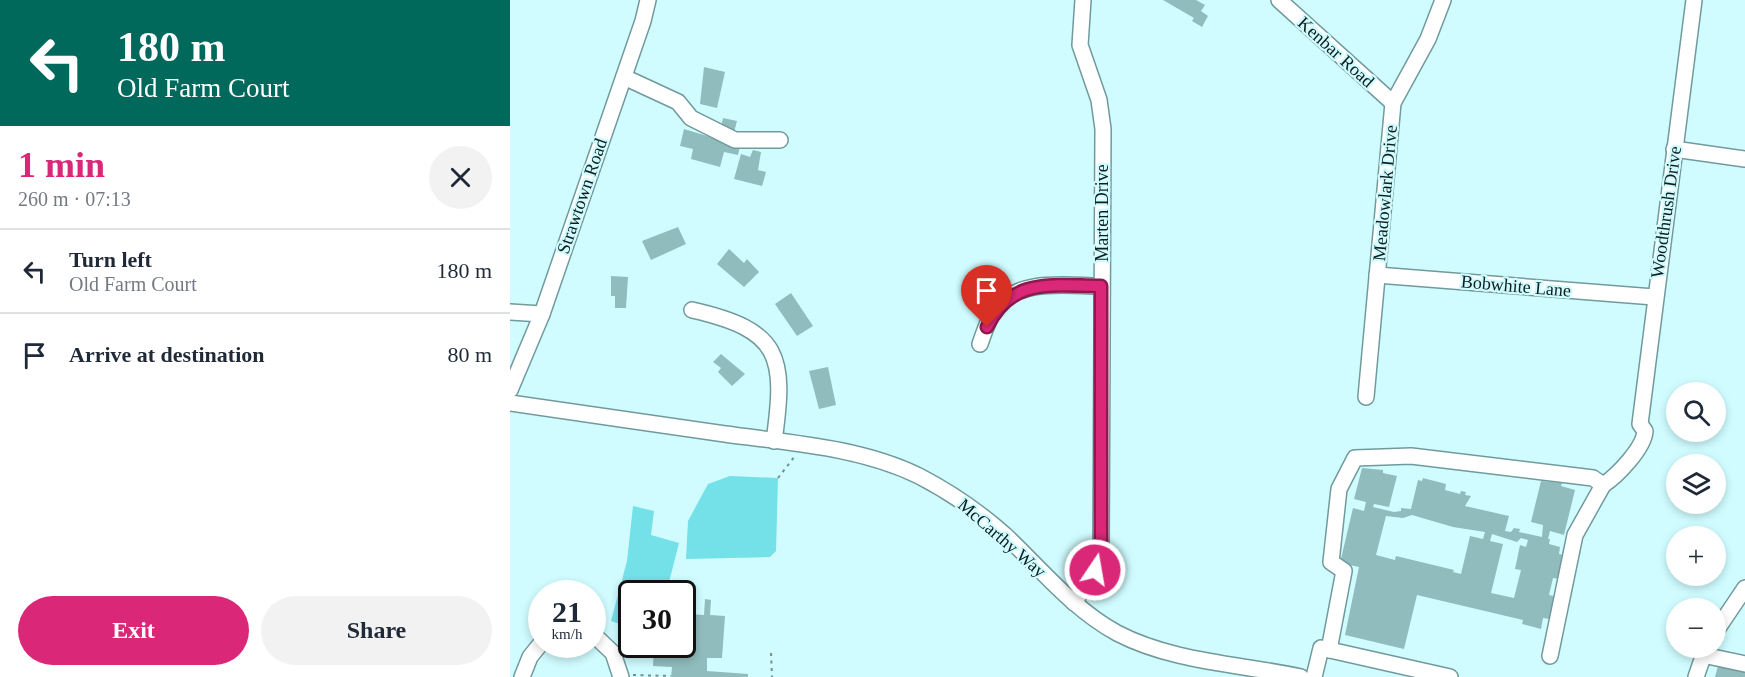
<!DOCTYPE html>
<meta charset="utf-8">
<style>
body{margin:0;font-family:Georgia,serif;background:#f2f2f3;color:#1f2937;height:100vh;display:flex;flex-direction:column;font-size:22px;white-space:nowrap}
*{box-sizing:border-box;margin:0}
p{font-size:20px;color:#747a83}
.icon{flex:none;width:33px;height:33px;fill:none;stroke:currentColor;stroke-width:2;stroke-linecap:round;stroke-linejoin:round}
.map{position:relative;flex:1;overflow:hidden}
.side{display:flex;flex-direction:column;background:#fff;width:510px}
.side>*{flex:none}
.top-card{background:#00695c;color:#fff;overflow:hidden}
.fabs{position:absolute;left:1156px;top:382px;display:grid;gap:12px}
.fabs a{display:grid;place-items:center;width:60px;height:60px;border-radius:50%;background:#fff;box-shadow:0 3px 9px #0003;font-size:30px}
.speed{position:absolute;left:18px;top:580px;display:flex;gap:12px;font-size:30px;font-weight:700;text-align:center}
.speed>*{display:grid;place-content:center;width:78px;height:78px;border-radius:50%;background:#fff;box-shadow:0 3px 9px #0003;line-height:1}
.speed small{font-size:15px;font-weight:400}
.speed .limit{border:3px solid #111;border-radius:9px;background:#fff;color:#111}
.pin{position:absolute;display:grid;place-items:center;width:51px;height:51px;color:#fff;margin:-62px -26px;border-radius:50% 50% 50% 0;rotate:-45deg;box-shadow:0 0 6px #0007}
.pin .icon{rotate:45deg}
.me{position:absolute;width:66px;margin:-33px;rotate:12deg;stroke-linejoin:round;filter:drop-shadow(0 0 4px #0008)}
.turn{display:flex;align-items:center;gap:21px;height:126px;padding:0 18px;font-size:27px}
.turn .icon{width:78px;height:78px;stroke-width:2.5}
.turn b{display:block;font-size:42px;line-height:51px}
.round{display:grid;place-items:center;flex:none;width:63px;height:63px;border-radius:32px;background:#f2f2f3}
.head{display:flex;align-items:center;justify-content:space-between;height:102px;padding:0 18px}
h1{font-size:36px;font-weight:800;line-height:45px;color:#db2777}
.primary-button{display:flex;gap:12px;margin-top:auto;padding:12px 18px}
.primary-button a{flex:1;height:69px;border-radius:36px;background:#db2777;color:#fff;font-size:24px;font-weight:800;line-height:69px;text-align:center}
.primary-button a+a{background:#f2f2f3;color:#1f2937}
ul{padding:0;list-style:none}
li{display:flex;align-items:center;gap:18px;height:84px;padding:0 18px;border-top:2px solid #e0e1e3}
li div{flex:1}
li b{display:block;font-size:22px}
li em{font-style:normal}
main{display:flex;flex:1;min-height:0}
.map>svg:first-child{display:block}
.green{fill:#74e0e7}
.building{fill:#91bcbe;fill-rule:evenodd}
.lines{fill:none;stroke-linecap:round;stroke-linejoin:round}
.minor-casing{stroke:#719a9d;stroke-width:18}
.path{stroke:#718f91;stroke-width:2;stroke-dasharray:3 4.5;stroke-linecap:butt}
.minor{stroke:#fff;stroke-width:15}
.route-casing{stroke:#8e194d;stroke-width:15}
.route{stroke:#db2777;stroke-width:10}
.labels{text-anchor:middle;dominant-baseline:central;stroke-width:4.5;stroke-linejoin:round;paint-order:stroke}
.street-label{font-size:18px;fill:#0e1e1f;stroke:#d0fcff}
</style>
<main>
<section class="side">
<div class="top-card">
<div class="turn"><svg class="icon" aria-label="left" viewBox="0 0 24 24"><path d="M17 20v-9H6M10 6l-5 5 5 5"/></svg><div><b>180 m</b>Old Farm Court</div></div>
</div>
<div class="head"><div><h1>1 min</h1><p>260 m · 07:13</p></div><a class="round"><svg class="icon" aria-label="close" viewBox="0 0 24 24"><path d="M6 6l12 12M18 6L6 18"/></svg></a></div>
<ul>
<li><svg class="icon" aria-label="left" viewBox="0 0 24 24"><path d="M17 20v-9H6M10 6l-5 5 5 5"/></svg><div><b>Turn left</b><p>Old Farm Court</p></div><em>180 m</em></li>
<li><svg class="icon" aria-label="arrive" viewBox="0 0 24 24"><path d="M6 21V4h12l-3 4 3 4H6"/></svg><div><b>Arrive at destination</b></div><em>80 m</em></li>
</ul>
<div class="primary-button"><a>Exit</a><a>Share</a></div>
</section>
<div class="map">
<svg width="1235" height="677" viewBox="0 0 1235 677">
<rect width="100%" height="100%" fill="#d0fcff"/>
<g class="green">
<path d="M220,476L268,478L266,551L260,557L176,559L178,521L198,484Z"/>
<path d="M123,506L144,511L141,535L169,543L156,594H122L121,628L101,621L117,561Z"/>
</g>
<g class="building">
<path d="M653,0H686L695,5L691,11L698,16L692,27L682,21L684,18Z"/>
<path d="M194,67L215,72L207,108L190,104Z"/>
<path d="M213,118L227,121L223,136L210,132Z"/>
<path d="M174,129L230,146L228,155L214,152L210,167L181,159L183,149L170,146Z"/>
<path d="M243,150L251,152L248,170L256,172L252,186L224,179L231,154L240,157Z"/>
<path d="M168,227L176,244L141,260L132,241Z"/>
<path d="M219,249L234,263L237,259L249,272L234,287L207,264Z"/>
<path d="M101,276L118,277L116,308H105V296H101Z"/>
<path d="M281,293L303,326L287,336L265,304Z"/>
<path d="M211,354L235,374L222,386L208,372L211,368L203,362Z"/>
<path d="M318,367L326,405L309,409L299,371Z"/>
<path d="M852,468L873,470V473L887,476L879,507L864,504L863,507L884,512L891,511V508L901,509L908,480L912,481L913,478L936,484L935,490L950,494L951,491L956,492L955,495L961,496L955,506L999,516L995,531L1001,532L1004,528L1010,529L1009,532L1032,537L1033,525L1021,522L1031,481L1052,483L1051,486L1065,490L1054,535L1040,531L1038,539H1040L1039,544L1050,547L1049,554L1054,555L1049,579L1043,578L1039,595L1044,596L1039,619L1033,618L1031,629L1012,624L1013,620L907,595L894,649L835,635L849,567L830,563L843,508L854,511L856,502L844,499ZM902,515L943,527L975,532L973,539L960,536L951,574L943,572L944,570L886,556L885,560L866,555L876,516L893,518ZM982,534L1007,542L1011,538L1018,540L1016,547L1010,545L1005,569L1011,570L1004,598L981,593L993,544L980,541Z"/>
<path d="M195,599L201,600L200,615L215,616L212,658H197V671L238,674V677H161L162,667L143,666L144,645H164L163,655L177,656L179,614L194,615Z"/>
<path d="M1208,666L1235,672V677H1205Z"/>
</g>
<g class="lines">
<g class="minor-casing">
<g id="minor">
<path d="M769,0L883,103"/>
<path d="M114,77L168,102L181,118L225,140H270"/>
<path d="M1164,149L1235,159"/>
<path d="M867,275L1144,297"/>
<path d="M182,310C271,330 276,356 264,441"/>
<path d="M0,312L32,314"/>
<path d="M470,344C474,333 478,319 485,309C509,277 557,286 591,286"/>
<path d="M0,390L32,314L133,21L138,0"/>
<path d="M856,397L883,103L918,39L933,0"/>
<path d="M0,403C72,413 143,424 215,434C280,443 350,447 409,476C440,492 469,512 495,535C531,569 563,609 607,633C662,662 731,664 791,677"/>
<path d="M1093,485C1107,476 1134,448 1135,431L1130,424L1184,0"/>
<path d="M564,603L585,570L591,549L593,129L589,100L570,45L573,0"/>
<path d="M1206,631L1235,588"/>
<path d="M82,633L103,653L111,677"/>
<path d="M819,650L834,571L821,562L829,489L845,458L901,456L1083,478L1093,485L1065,535L1040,656"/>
<path d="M1193,655L1235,664"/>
<path d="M12,677L20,657L32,642"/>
<path d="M804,677L811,648L940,677"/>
<path d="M1186,677L1196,648"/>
</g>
</g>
<g class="path">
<path d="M268,478L285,456"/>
<path d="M261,653L262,677"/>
<path d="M123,675L161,676"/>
</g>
<use href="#minor" class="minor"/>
</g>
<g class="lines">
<g class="route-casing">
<path id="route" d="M477,327C502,276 543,286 591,286V549L585,570"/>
</g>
<use href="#route" class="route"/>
</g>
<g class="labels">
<g class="street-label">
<text transform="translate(826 52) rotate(42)">Kenbar Road</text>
<text transform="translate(875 193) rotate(-85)">Meadowlark Drive</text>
<text transform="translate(72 196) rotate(-71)">Strawtown Road</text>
<text transform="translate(1156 212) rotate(-82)">Woodthrush Drive</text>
<text transform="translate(592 213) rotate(-90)">Marten Drive</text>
<text transform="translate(1006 286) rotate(5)">Bobwhite Lane</text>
<text transform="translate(492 538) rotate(41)">McCarthy Way</text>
</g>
</g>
</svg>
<div class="fabs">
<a><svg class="icon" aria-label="search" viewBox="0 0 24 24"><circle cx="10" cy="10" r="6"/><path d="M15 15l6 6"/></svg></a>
<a><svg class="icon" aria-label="layers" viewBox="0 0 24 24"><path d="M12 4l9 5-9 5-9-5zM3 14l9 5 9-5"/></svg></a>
<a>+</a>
<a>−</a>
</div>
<div class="speed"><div>21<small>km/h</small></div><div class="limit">30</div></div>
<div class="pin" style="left:477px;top:327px;background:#d93025"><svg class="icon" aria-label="arrive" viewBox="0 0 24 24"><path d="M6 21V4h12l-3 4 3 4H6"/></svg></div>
<svg class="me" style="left:585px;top:570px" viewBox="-20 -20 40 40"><circle r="17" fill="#db2777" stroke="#fff" stroke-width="3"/><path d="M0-11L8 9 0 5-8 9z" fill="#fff"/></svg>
</div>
</main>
